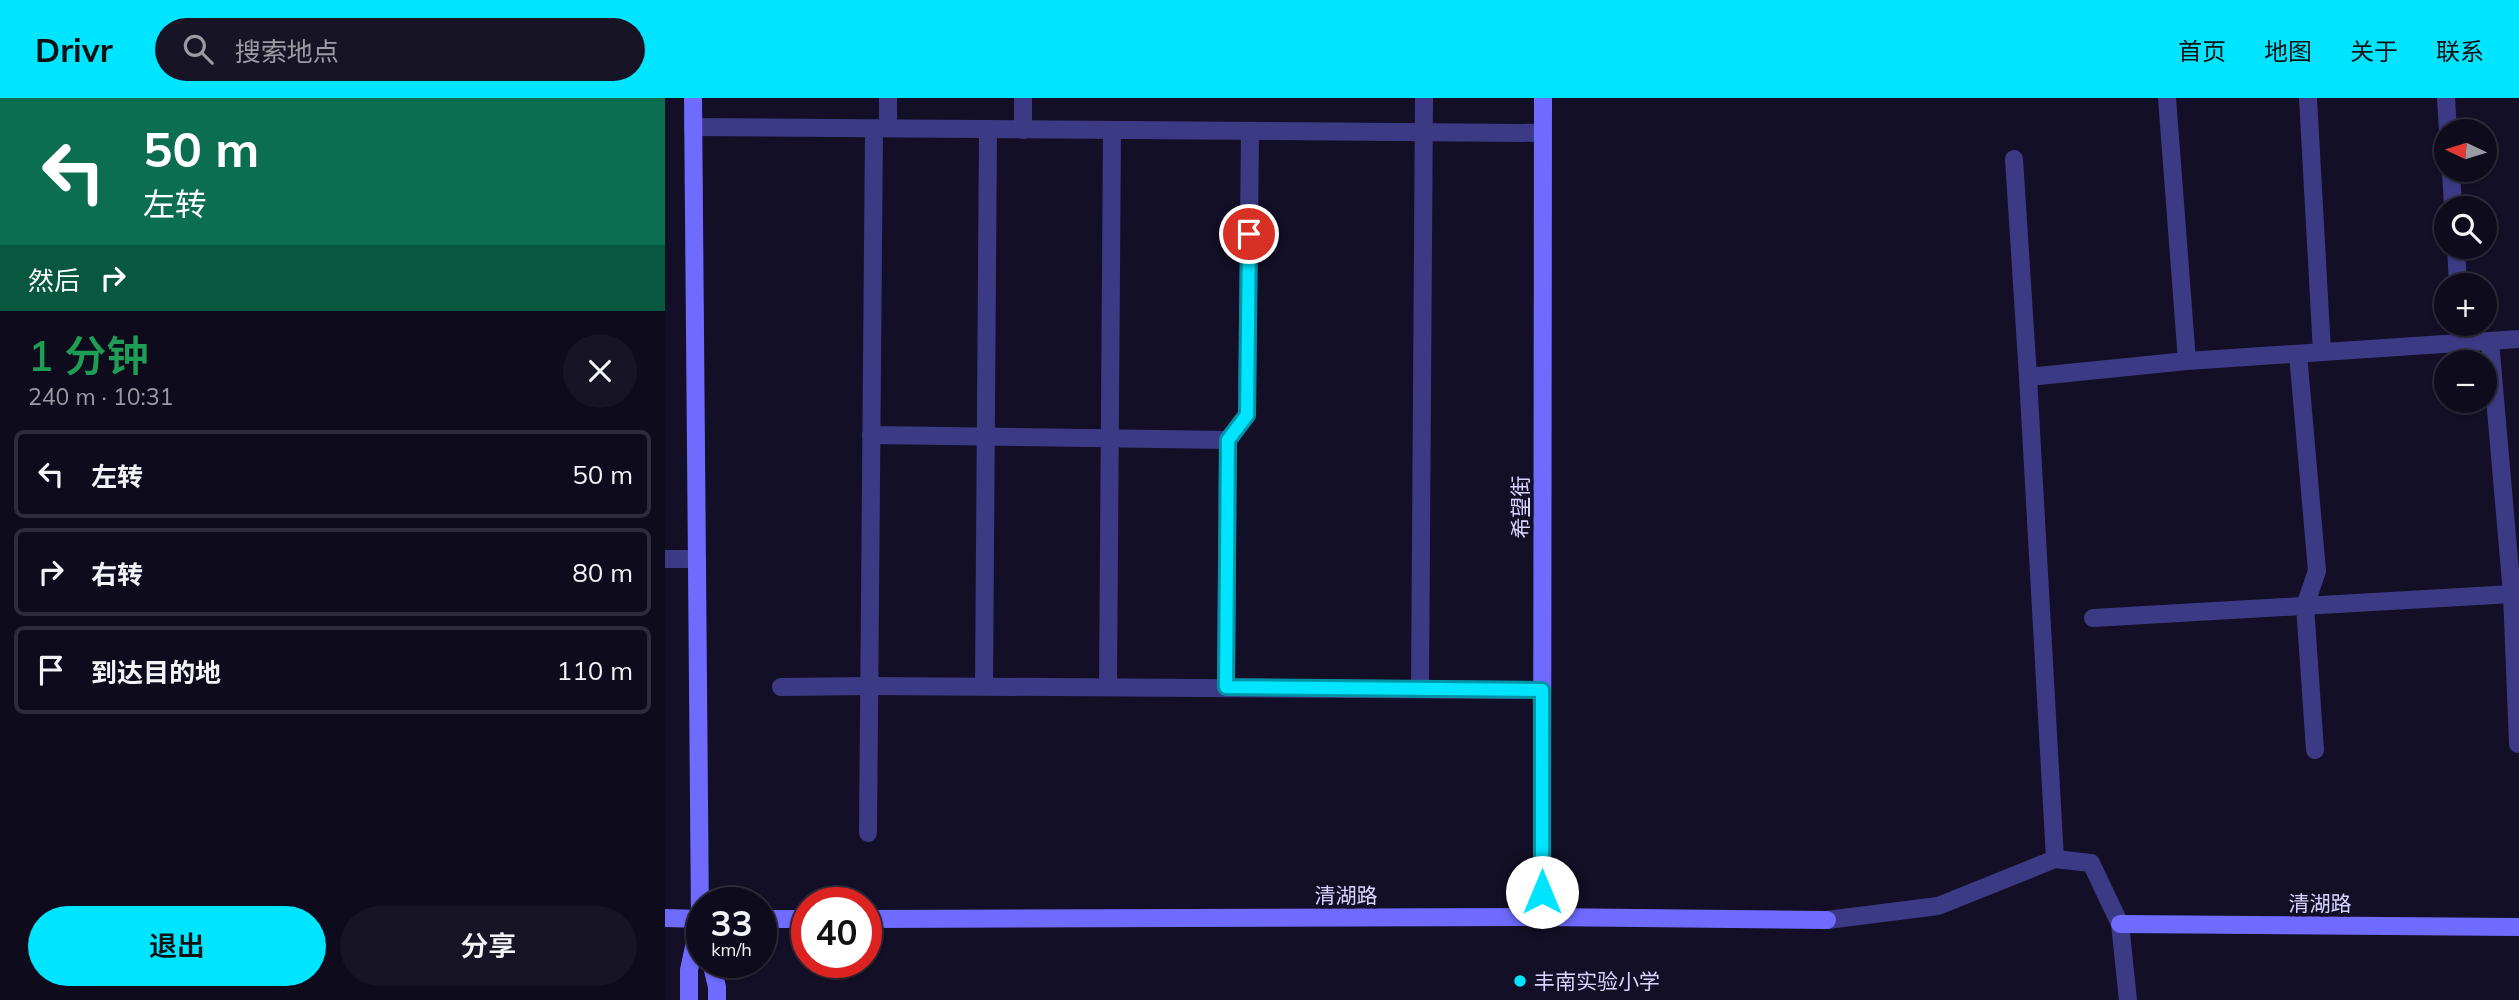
<!DOCTYPE html>
<html lang="zh">
<meta charset="utf-8">
<style>
body{margin:0;font-family:Mulish,"Noto Sans SC",sans-serif;background:#171425;color:#f1f3f6;height:100vh;display:flex;flex-direction:column;font-size:26px;white-space:nowrap}
*{box-sizing:border-box;margin:0}
p{font-size:23px;color:#9b9ba3}
.icon{flex:none;width:38px;height:38px;fill:none;stroke:currentColor;stroke-width:2;stroke-linecap:round;stroke-linejoin:round}
.map{position:relative;flex:1;overflow:hidden}
.sheet{display:flex;flex-direction:column;background:#0e0b1c;width:665px}
.sheet>*{flex:none}
.guide{background:#0b6e4f;color:#fff;overflow:hidden}
.needle{width:46px;rotate:274deg}
.fabs{position:absolute;left:1769px;top:21px;display:grid;gap:14px}
.fabs a{display:grid;place-items:center;width:63px;height:63px;border-radius:50%;background:#0e0b1c;box-shadow:0 2px 5px #0004,0 0 0 2px #2e2b3b;font-size:35px}
.speed{position:absolute;left:21px;top:789px;display:flex;gap:14px;font-size:35px;font-weight:700;text-align:center}
.speed>*{display:grid;place-content:center;width:91px;height:91px;border-radius:50%;background:#0e0b1c;box-shadow:0 2px 5px #0004,0 0 0 2px #2e2b3b;line-height:1}
.speed small{font-size:18px;font-weight:400}
.speed .limit{border:10px solid #d22;background:#fff;color:#111}
.pin{position:absolute;display:grid;place-items:center;width:60px;height:60px;color:#fff;margin:-30px;border:4px solid #fff;border-radius:50%;box-shadow:0 2px 7px #0007}
.me{position:absolute;width:77px;margin:-38px;rotate:0deg;stroke-linejoin:round;filter:drop-shadow(0 0 5px #0008)}
.turn{display:flex;align-items:center;gap:24px;height:147px;padding:0 28px;font-size:32px}
.turn .icon{width:91px;height:91px;stroke-width:2.5}
.turn b{display:block;font-size:49px;line-height:60px}
.then{display:flex;align-items:center;height:66px;padding:0 28px;background:#0003;gap:14px;font-size:26px}
.round{display:grid;place-items:center;flex:none;width:74px;height:74px;border-radius:37px;background:#171425}
.head{display:flex;align-items:center;justify-content:space-between;height:119px;padding:0 28px}
h1{font-size:42px;font-weight:600;line-height:52px;color:#1e9e55}
.cta{display:flex;gap:14px;margin-top:auto;padding:14px 28px}
.cta a{flex:1;height:80px;border-radius:42px;background:#00e5ff;color:#111;font-size:28px;font-weight:600;line-height:80px;text-align:center}
.cta a+a{background:#171425;color:#f1f3f6}
ul{padding:0;list-style:none}
li{display:flex;align-items:center;gap:21px;height:88px;margin:0 14px 10px;padding:0 14px;border:4px solid #2e2b3b;border-radius:10px}
li div{flex:1}
li b{display:block;font-size:26px}
li em{font-style:normal}
header{display:flex;align-items:center;gap:42px;box-sizing:border-box;height:98px;padding:0 35px;background:#00e5ff;color:#111}
header strong{font-size:33px}
nav{display:flex;gap:38px;margin-inline-start:auto;font-size:24px}
.search{width:490px;height:63px;background:#171425;display:flex;align-items:center;gap:18px;box-sizing:border-box;padding:0 24px;border-radius:38px;color:#9b9ba3;font-size:26px}
main{display:flex;flex:1;min-height:0}
.map>svg:first-child{display:block}
.lines{fill:none;stroke-linecap:round;stroke-linejoin:round}
.street{stroke:#3d3a85;stroke-width:18}
.secondary{stroke:#6f6bff;stroke-width:18}
.route-casing{stroke:#0095a6;stroke-width:18}
.route{stroke:#00e5ff;stroke-width:12}
.poi-dot{fill:#00e5ff;stroke:#130f26;stroke-width:2.5}
.labels{text-anchor:middle;dominant-baseline:central;stroke-width:7;stroke-linejoin:round;paint-order:stroke}
.street-label{font-size:21px;fill:#d9d4ff;stroke:#130f26}
.poi-label{font-size:21px;fill:#d9d4ff;stroke:#130f26;text-anchor:start}
</style>
<header>
<strong>Drivr</strong>
<div class="search"><svg class="icon" aria-label="search" viewBox="0 0 24 24"><circle cx="10" cy="10" r="6"/><path d="M15 15l6 6"/></svg>搜索地点</div>
<nav><a>首页</a><a>地图</a><a>关于</a><a>联系</a></nav>
</header>
<main>
<section class="sheet">
<div class="guide">
<div class="turn"><svg class="icon" aria-label="left" viewBox="0 0 24 24"><path d="M17 20v-9H6M10 6l-5 5 5 5"/></svg><div><b>50 m</b>左转</div></div>
<div class="then">然后<svg class="icon" aria-label="right" viewBox="0 0 24 24"><path d="M7 20v-9h11M14 6l5 5-5 5"/></svg></div>
</div>
<div class="head"><div><h1>1 分钟</h1><p>240 m · 10:31</p></div><a class="round"><svg class="icon" aria-label="close" viewBox="0 0 24 24"><path d="M6 6l12 12M18 6L6 18"/></svg></a></div>
<ul>
<li><svg class="icon" aria-label="left" viewBox="0 0 24 24"><path d="M17 20v-9H6M10 6l-5 5 5 5"/></svg><div><b>左转</b></div><em>50 m</em></li>
<li><svg class="icon" aria-label="right" viewBox="0 0 24 24"><path d="M7 20v-9h11M14 6l5 5-5 5"/></svg><div><b>右转</b></div><em>80 m</em></li>
<li><svg class="icon" aria-label="arrive" viewBox="0 0 24 24"><path d="M6 21V4h12l-3 4 3 4H6"/></svg><div><b>到达目的地</b></div><em>110 m</em></li>
</ul>
<div class="cta"><a>退出</a><a>分享</a></div>
</section>
<div class="map">
<svg width="1854" height="902" viewBox="0 0 1854 902">
<rect width="100%" height="100%" fill="#130f26"/>
<g class="lines">
<g class="street">
<path d="M358,0V32"/>
<path d="M1502,0L1522,263"/>
<path d="M1643,0L1657,254"/>
<path d="M1781,0L1783,33"/>
<path d="M28,29L878,35"/>
<path d="M223,30V0"/>
<path d="M1349,61L1363,279"/>
<path d="M1786,72L1788,110"/>
<path d="M1791,149L1793,187"/>
<path d="M1796,226L1797,245"/>
<path d="M1825,243L1847,496L1853,646"/>
<path d="M1633,256L1652,473L1640,508L1650,652"/>
<path d="M206,337L563,342"/>
<path d="M0,461H32"/>
<path d="M1428,520L1847,496"/>
<path d="M319,588L323,31"/>
<path d="M116,589L204,588L877,592"/>
<path d="M443,589L447,32"/>
<path d="M561,589L563,342L582,317L585,33"/>
<path d="M755,590L759,0"/>
<path d="M203,735L209,31"/>
<path d="M1390,761L1363,279L1522,263L1854,241"/>
<path d="M1162,822L1273,808L1390,761L1426,765L1455,826L1463,902"/>
</g>
<g class="secondary">
<path d="M877,819L878,0"/>
<path d="M0,820L37,821"/>
<path d="M96,821H142"/>
<path d="M201,821L877,819L1162,822"/>
<path d="M1455,826L1854,829"/>
<path d="M46,864L52,889V902"/>
<path d="M24,902V872L35,821L28,0"/>
</g>
</g>
<g class="lines">
<g class="route-casing">
<path id="route" d="M584,136L582,317L563,342L561,589L877,592V794"/>
</g>
<use href="#route" class="route"/>
</g>
<circle class="poi-dot" cx="855" cy="883" r="7"/>
<g class="labels">
<g class="street-label">
<text transform="translate(855 409) rotate(-90)">希望街</text>
<text x="681" y="797">清湖路</text>
<text x="1655" y="805">清湖路</text>
</g>
<g class="poi-label">
<text x="869" y="883">丰南实验小学</text>
</g>
</g>
</svg>
<div class="fabs">
<a><svg class="needle" viewBox="-14 -14 28 28"><path d="M0-13l5 13h-10z" fill="#e53935"/><path d="M0 13l5-13h-10z" fill="#9b9ba3"/></svg></a>
<a><svg class="icon" aria-label="search" viewBox="0 0 24 24"><circle cx="10" cy="10" r="6"/><path d="M15 15l6 6"/></svg></a>
<a>+</a>
<a>−</a>
</div>
<div class="speed"><div>33<small>km/h</small></div><div class="limit">40</div></div>
<div class="pin" style="left:584px;top:136px;background:#d93025"><svg class="icon" aria-label="arrive" viewBox="0 0 24 24"><path d="M6 21V4h12l-3 4 3 4H6"/></svg></div>
<svg class="me" style="left:877px;top:794px" viewBox="-20 -20 40 40"><circle r="19" fill="#fff"/><path d="M0-13L10 11 0 6-10 11z" fill="#00e5ff"/></svg>
</div>
</main>
